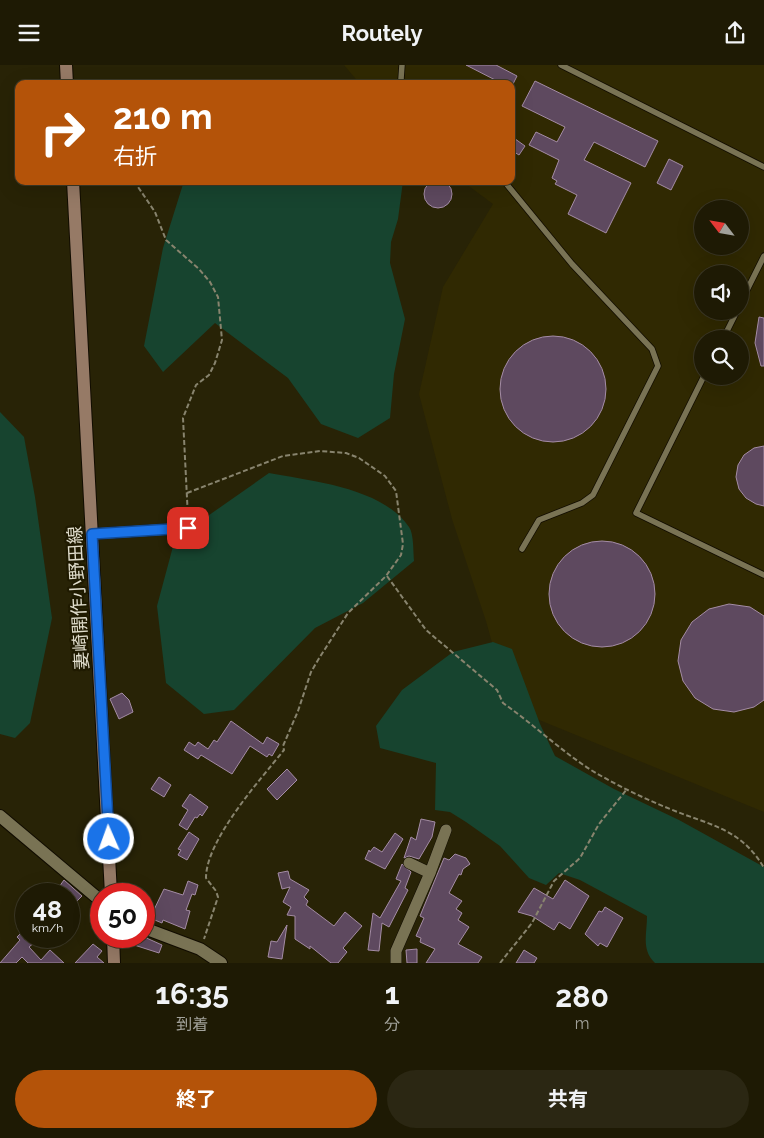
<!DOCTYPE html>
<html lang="ja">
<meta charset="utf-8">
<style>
body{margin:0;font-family:Raleway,"Noto Sans JP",sans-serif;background:#2b2713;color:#f1f3f6;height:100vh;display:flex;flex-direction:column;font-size:19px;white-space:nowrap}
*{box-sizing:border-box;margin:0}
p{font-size:16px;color:#a1a19a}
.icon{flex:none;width:28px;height:28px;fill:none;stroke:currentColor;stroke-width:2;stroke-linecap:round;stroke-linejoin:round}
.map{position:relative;height:898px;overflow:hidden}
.details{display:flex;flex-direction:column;background:#1e1a04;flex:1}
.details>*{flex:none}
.guide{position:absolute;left:15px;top:15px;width:500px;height:105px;border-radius:10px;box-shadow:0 5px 20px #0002,0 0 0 1px #3c3826;background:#b45309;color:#fff;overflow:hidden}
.needle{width:32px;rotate:301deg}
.fabs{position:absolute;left:694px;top:135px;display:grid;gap:10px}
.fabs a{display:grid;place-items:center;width:55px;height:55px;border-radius:50%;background:#1e1a04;box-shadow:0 5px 20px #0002,0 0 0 1px #3c3826;font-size:25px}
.speed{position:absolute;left:15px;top:818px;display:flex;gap:10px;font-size:25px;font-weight:700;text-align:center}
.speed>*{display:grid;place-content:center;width:65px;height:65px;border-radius:50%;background:#1e1a04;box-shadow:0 5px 20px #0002,0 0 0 1px #3c3826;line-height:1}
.speed small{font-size:12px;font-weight:400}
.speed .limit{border:8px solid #d22;background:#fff;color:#111}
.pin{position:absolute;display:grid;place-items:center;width:42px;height:42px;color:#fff;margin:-21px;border-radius:10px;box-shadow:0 2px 8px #0006}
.me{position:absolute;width:55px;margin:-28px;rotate:358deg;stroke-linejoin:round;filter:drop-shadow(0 0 4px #0008)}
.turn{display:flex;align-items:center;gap:18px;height:105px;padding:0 15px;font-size:22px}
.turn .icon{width:65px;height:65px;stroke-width:2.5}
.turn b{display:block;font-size:35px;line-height:42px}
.eta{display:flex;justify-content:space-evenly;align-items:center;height:85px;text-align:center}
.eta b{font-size:30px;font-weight:700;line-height:35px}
.primary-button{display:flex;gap:10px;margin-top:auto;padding:10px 15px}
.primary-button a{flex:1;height:58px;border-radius:30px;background:#b45309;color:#fff;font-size:20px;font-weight:700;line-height:58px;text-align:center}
.primary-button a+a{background:#2b2713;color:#f1f3f6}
header{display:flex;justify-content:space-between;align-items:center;height:65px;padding:0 15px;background:#1e1a04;font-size:22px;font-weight:700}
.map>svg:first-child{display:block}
.built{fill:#302902;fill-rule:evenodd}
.green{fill:#17442f}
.building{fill:#5e495f;stroke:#a48ca5}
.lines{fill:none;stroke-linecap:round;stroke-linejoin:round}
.service-casing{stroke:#110c00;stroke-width:7}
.minor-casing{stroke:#110c00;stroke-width:12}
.tertiary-casing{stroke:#110c00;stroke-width:14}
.secondary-casing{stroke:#110c00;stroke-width:14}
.path{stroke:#88846e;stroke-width:2;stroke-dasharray:5 2.5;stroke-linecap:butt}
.service{stroke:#797354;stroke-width:5.5}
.minor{stroke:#797354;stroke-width:11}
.tertiary{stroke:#797354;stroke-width:12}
.secondary{stroke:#967a66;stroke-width:12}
.route-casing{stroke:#114b97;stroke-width:12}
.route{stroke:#1a73e8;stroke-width:9}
.labels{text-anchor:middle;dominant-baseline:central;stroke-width:4.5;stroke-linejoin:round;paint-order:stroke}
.street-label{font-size:18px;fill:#e0ddcc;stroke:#1f1a00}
</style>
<header><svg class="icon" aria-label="menu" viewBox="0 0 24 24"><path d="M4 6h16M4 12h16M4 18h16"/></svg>Routely<svg class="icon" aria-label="share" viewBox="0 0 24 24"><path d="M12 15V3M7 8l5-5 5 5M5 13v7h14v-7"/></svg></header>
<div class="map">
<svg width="764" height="898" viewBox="0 0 764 898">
<rect width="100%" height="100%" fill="#282306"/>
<path class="built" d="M344,0H764V747L510,643L486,556L452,454L419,329L443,222L493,139L462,116H511V19H360ZM702,144H740V181H702ZM702,209H740V246H702ZM702,274H740V311H702Z"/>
<g class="green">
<path d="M184,116H403L398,154L391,177L390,198L405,254L394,309L390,353L358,373L321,359L288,313L215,258L163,307L144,281L163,183Z"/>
<path d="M0,347L24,372L35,432L52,553L30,658L15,673L0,669Z"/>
<path d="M269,408C312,416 383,423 409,462C414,469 413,487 414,496L363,538L315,563L234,645L204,649L166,618L157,541L175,474Z"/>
<path d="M493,577L512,584L540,659L555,691L614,724L679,755L764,802V898H655C641,885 647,869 647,851L580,815L559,808L546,820L529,813L500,781L466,757L450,747L435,745L436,698L380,683L376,661L402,625L453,587Z"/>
</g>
<g class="building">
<path d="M466,0H496L517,11L513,19H503Z"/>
<path d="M535,16L658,76L645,102L594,77L584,95L631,118L606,168L568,149L577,130L555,119L557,116L552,113L559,95L529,80L536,67L557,77L565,62L522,41Z"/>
<path d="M511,71L525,81L519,90L511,85Z"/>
<path d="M669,94L683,101L671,125L657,118Z"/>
<circle cx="438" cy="129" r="14"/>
<path d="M759,252L764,253V301H761L755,278Z"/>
<circle cx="553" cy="324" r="53"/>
<path d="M764,381V441L756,439L746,433L739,424L736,412L738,400L744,390L754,383Z"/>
<circle cx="602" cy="529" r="53"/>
<path d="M729,539L750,542L764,551V635L754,642L734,647L713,644L695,633L683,616L678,596L681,575L692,557L709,544Z"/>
<path d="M122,628L129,635L133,647L119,654L110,634Z"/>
<path d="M231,656L263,679L267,672L279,679L272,691L269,689L267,692L250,681L232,709L201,690L198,694L184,685L189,677L195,681L198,677L208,684L214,675L217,677Z"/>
<path d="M287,704L297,715L277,735L267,724Z"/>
<path d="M159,712L171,720L164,732L151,724Z"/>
<path d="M190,729L208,742L202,751L200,749L197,753L195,752L187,765L179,760L188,745L182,741Z"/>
<path d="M421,754L435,757L432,772L419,794L409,791L404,793L411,772L416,775Z"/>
<path d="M189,767L199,774L187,795L178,790L181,785L178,784Z"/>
<path d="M395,768L403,774L385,804L365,794L369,785L370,787L374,782L382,787Z"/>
<path d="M455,789L466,793L470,799L463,804L461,810L459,809L449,828L462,836L456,844L462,848L458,855L469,862L458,879L482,892L478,898H426L435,884L420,877L421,873L416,871L424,853L420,851L444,793L449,795Z"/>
<path d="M402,799L411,807L405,823L408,825L389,862L382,858L379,886L368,885L373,848L380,853L401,816L396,814Z"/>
<path d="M288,806L290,814L309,825L304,832L308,836L306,840L334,861L345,847L362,861L343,883L347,887L338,898H331L310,881V884L295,874V851L287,850L291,842L283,837L290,822L282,824L278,808Z"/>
<path d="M64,815L82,831L69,844V829H54Z"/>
<path d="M565,815L589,831L570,864L559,857L554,865L532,851L518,847L534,823L553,834Z"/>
<path d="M188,816L198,820L195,830L192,829L186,845L190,846L185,864L163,855L162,858L150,853L164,824L183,830Z"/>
<path d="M605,842L623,853L607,882L600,878L598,881L585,869L599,846L602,847Z"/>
<path d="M287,860L282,894L268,892L271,876L277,877Z"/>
<path d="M24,865L26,871L35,877L29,882L41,895L50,885L64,898H28L22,892L16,898H0L20,875L17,872Z"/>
<path d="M130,871H142L162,880L159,888L128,878Z"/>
<path d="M93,879L102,886L97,892L104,898H75Z"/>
<path d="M417,884V898H407L406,885Z"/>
<path d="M524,885L537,893L534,898H516Z"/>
</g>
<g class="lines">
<g class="service-casing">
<g id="service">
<path d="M402,0L401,14L403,19"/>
<path d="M561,0L764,102"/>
<path d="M504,116L572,199L652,284L658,301L593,430L582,438L539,455L522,484"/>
<path d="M740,239L764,191"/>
<path d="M723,274L737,246"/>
<path d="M704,311L636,448L764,510"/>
</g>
</g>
<g class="minor-casing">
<g id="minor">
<path d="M92,469L188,463"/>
<path d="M409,798L430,808"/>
<path d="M396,898V886L430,808L446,765"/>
</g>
</g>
<g class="tertiary-casing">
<g id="tertiary">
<path d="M0,751L101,836"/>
<path d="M144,863L200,884L221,898"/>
</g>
</g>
<g class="secondary-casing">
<g id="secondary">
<path d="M66,0L67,19"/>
<path d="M73,116L111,829"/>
<path d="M113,871L114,898"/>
</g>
</g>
<g class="path">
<path d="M134,116L155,147L166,175L199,204L210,217L218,232L222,275L215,298L209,310L196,320L183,353L188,453"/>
<path d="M187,428L283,391L320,386L346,388L359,393L385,411L396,426L403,479L401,490L386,511L348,548L318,595L311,607L298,646L283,681L284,685C260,715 206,775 206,813L216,826L218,832L204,874"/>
<path d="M387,511L426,565L497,625L503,638C533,659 560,685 591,705C616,720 643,733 670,744C709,760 741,763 764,803"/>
<path d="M500,898L532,858L554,816L580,793L599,759L627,724"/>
</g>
<use href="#service" class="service"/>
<use href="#minor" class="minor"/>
<use href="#tertiary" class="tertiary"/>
<use href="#secondary" class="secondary"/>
</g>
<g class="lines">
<g class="route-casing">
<path id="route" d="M109,774L92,469L188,463"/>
</g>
<use href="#route" class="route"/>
</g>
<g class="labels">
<g class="street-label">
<text transform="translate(78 533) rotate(-93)">妻崎開作小野田線</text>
</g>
</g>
</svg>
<div class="fabs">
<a><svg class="needle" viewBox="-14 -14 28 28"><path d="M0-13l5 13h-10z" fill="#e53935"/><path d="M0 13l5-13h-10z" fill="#a1a19a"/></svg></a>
<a><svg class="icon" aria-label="sound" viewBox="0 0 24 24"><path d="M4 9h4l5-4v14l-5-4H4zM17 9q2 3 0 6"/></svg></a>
<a><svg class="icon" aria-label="search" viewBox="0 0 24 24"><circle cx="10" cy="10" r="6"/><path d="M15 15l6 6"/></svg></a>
</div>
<div class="speed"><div>48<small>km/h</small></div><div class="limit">50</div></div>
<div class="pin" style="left:188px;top:463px;background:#d93025"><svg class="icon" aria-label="arrive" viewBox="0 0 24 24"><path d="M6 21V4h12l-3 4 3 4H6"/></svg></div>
<svg class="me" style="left:109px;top:774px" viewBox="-20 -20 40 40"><circle r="17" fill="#1a73e8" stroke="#fff" stroke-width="3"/><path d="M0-11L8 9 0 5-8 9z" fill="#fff"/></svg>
<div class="guide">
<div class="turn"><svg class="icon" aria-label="right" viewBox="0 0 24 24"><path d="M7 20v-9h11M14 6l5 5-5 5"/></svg><div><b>210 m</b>右折</div></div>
</div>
</div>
<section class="details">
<div class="eta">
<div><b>16:35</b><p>到着</p></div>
<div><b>1</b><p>分</p></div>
<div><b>280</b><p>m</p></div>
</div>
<div class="primary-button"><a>終了</a><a>共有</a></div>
</section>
